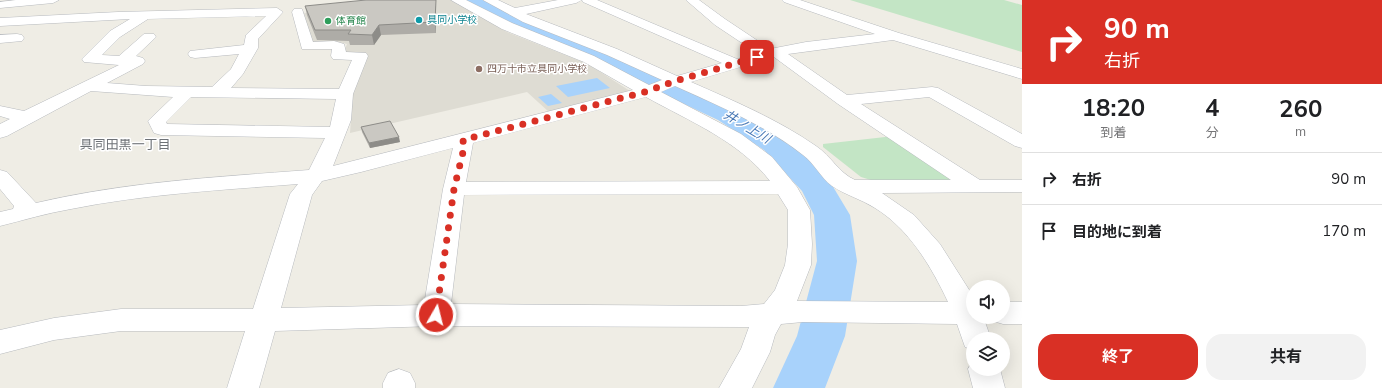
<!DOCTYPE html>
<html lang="ja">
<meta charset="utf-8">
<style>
body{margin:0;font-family:"Nunito Sans","Noto Sans JP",sans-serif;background:#f2f2f2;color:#202124;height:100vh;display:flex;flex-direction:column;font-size:15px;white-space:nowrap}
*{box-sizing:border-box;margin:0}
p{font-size:13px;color:#757577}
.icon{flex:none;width:22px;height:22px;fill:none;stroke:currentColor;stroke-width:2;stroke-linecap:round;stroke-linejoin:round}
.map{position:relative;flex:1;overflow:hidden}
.side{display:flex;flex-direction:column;background:#fff;width:360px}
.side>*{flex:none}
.hud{background:#d93025;color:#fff;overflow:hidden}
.buttons{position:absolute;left:966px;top:280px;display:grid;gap:8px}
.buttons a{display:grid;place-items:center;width:44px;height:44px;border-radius:50%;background:#fff;box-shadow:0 4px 16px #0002;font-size:20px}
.pin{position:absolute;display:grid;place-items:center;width:34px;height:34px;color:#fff;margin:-17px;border-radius:8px;box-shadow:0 2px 6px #0006}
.me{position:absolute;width:44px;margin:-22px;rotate:8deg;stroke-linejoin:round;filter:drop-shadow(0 0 3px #0008)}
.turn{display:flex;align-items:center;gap:14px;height:84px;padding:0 16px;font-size:18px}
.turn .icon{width:52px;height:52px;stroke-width:2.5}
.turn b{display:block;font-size:28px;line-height:34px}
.eta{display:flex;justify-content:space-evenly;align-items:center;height:68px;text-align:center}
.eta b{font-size:24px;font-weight:700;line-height:28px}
.cta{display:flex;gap:8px;margin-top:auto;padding:8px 16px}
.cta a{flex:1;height:46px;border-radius:16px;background:#d93025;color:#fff;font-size:16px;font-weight:700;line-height:46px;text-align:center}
.cta a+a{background:#f2f2f2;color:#202124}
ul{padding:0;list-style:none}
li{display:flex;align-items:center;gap:12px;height:52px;padding:0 16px;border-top:1px solid #e0e0e0}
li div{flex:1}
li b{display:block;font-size:15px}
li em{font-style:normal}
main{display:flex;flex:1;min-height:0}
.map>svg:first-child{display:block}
.education{fill:#dedcd3}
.green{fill:#c3e5c5}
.water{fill:#a8d2fb}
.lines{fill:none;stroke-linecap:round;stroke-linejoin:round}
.river{fill:#a8d2fb;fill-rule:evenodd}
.minor-casing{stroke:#b7babe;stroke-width:1}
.minor{fill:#fff;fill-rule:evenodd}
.wall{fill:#aeaca7}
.shaded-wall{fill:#8d8c88}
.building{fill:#cac8c2;stroke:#8d8c88}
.route{stroke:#d93025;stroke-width:7;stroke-dasharray:0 12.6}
.culture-dot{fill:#0f9aa8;stroke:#fff;stroke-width:1.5}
.leisure-dot{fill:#2e9e5b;stroke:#fff;stroke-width:1.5}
.education-dot{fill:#8d6e63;stroke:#fff;stroke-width:1.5}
.labels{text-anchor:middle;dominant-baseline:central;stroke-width:3;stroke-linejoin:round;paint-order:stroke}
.far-culture-label{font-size:10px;fill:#0d838f;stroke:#fff;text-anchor:start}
.far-leisure-label{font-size:10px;fill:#27864d;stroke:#fff;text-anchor:start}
.far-education-label{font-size:10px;fill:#785e54;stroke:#fff;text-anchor:start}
.water-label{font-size:13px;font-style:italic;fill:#4878b5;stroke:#fff}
.neighbourhood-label{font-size:13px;fill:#6e7277;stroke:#fff}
</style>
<main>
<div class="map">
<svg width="1022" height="388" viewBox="0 0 1022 388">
<rect width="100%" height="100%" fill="#efede5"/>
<path class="education" d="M434,0H450L507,32L588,64L630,91L549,112L527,92L350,133L353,92L367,53L344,52L347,44L339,42H312L304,13Z"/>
<g class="green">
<path d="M850,0H1004L1022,5V52Z"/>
<path d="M894,136L952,177V181H874L861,177L823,147V144Z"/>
</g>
<g class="water">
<path d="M597,78L610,88L568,97L556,86Z"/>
<path d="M551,94L562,103L548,106L538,97Z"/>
</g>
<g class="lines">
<path class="river" d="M462,0H485L523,19L647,68L738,108L786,136L829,180L850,215L857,261L845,336L825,388H773L797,336L817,261L814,215L802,191L764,150L718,120L629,78L509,27L464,4Z"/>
<g class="minor-casing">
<g id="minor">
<path d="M16,0H59L53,3L0,8V2Z"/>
<path d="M451,0H466L512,23L594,56L649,85L662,80L607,55L523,22L483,0H498L515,8L558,0H597L737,59L757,53L715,25L686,0H699L725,19L770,49L806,42L875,34L784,2L782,0H800L899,33L1022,69V79L893,40L788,54L847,95L932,87L938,88L1022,134V148L1015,146L929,97L861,104L980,180H1022V192L882,193L914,215L940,244L973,296V317H985L984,319L991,339H973V350L965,347L957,324L803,322L781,324L775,335L770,352L752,388H719L741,349L749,327L436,326L275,331L259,388H227L245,331H121L54,340L0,354V330L54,318L121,309H253L290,194L298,184C222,190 145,194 71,209C47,213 24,220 0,226V212L13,209L14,206L0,189V170L7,172L36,203C125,182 217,177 309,170L325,138L161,135L154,133L148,121L173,97L91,91L7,136L0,138V124L10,119L0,116V106L24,111L119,65L84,62L82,59L110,31L130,19L0,26V18L118,12L277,8L283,12L258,39V48L243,74L231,88L339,89L352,60L333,59L331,56L332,49H302L292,12L294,9H302L313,42L334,41L344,44L346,52L366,53L368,56L353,94L351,120L333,166L633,90L584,62L502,29ZM582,0L583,2L722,63L677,76L617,49L526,14L576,3ZM266,16L246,35L244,45L190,51L188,54L190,57L195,58L239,54L231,69L212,87L146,86L107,83L143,64L145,61L143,58L136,56L156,37L154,34H144L119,56L102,55L120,37L148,19ZM774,57L838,104L951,180H855C839,173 831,156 816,146C777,119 734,101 691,82ZM675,86C719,106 765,125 803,155C814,163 821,178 832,186C845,195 861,199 875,208C909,229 931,266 948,302L797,301L811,265L812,244L810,210L797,187L772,157L741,134L661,92ZM191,97L336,99L330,127L167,124L166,122ZM646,97C689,121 739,141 770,181L466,182L473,143ZM453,148L443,189L424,305L281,308L312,195L322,181L361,172ZM778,194L788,210V244L785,265L775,290L764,304L741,306L451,304L464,195Z"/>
<path d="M17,34L22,35L24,38L22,41L0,43V35Z"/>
<path d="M1003,302H1022V324H1003L993,321L991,317H1003Z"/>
<path d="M973,360V369H1000L1005,388H973L968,369Z"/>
<path d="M399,369L410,373L415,383V388H383V383L388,373Z"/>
</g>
</g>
<use href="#minor" class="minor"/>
</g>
<g class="wall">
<path d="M305,6H436V33L381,35L374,45H350L349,41L317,40L307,15Z"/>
<path d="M361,127L400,142L370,148L362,132Z"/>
</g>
<g class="shaded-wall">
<path d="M436,0V33L435,22Z"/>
<path d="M379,25L381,35L374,45L372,35Z"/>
<path d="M399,137L400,142L370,148L369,143Z"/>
</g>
<g class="building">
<path d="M366,0H436L435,22L379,25L372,35L348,34L351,30H315L305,6Z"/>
<path d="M390,121L399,137L369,143L361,127Z"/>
</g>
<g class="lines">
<path class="route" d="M436,315L454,189L464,148L463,140L648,91L672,82L757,57"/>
</g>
<circle class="culture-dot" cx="419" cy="20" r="4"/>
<circle class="leisure-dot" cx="328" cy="21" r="4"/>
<circle class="education-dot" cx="479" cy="69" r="4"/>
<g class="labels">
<g class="far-culture-label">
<text x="427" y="20">具同小学校</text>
</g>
<g class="far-leisure-label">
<text x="336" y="21">体育館</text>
</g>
<g class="far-education-label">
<text x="487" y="69">四万十市立具同小学校</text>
</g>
<g class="water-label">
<text transform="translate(747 127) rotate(31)">井ノ上川</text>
</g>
<g class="neighbourhood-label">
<text x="125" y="145">具同田黒一丁目</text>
</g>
</g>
</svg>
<div class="buttons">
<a><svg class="icon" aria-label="sound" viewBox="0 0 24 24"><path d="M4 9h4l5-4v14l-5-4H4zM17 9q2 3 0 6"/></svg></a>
<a><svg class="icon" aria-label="layers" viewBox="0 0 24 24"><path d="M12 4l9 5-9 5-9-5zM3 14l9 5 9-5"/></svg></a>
</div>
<div class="pin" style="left:757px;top:57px;background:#d93025"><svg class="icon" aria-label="arrive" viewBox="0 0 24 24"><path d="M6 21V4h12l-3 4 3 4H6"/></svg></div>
<svg class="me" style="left:436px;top:315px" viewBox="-20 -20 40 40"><circle r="17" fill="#d93025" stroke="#fff" stroke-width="3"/><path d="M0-11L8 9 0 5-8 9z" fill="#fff"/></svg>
</div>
<section class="side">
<div class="hud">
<div class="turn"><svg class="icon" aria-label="right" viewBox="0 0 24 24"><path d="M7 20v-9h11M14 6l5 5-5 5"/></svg><div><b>90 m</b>右折</div></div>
</div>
<div class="eta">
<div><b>18:20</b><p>到着</p></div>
<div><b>4</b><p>分</p></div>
<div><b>260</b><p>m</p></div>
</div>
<ul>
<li><svg class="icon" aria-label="right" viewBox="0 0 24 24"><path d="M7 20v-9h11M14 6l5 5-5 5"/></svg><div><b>右折</b></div><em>90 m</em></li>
<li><svg class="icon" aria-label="arrive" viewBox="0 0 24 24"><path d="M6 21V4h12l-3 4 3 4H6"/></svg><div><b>目的地に到着</b></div><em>170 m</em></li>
</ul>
<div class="cta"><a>終了</a><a>共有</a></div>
</section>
</main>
